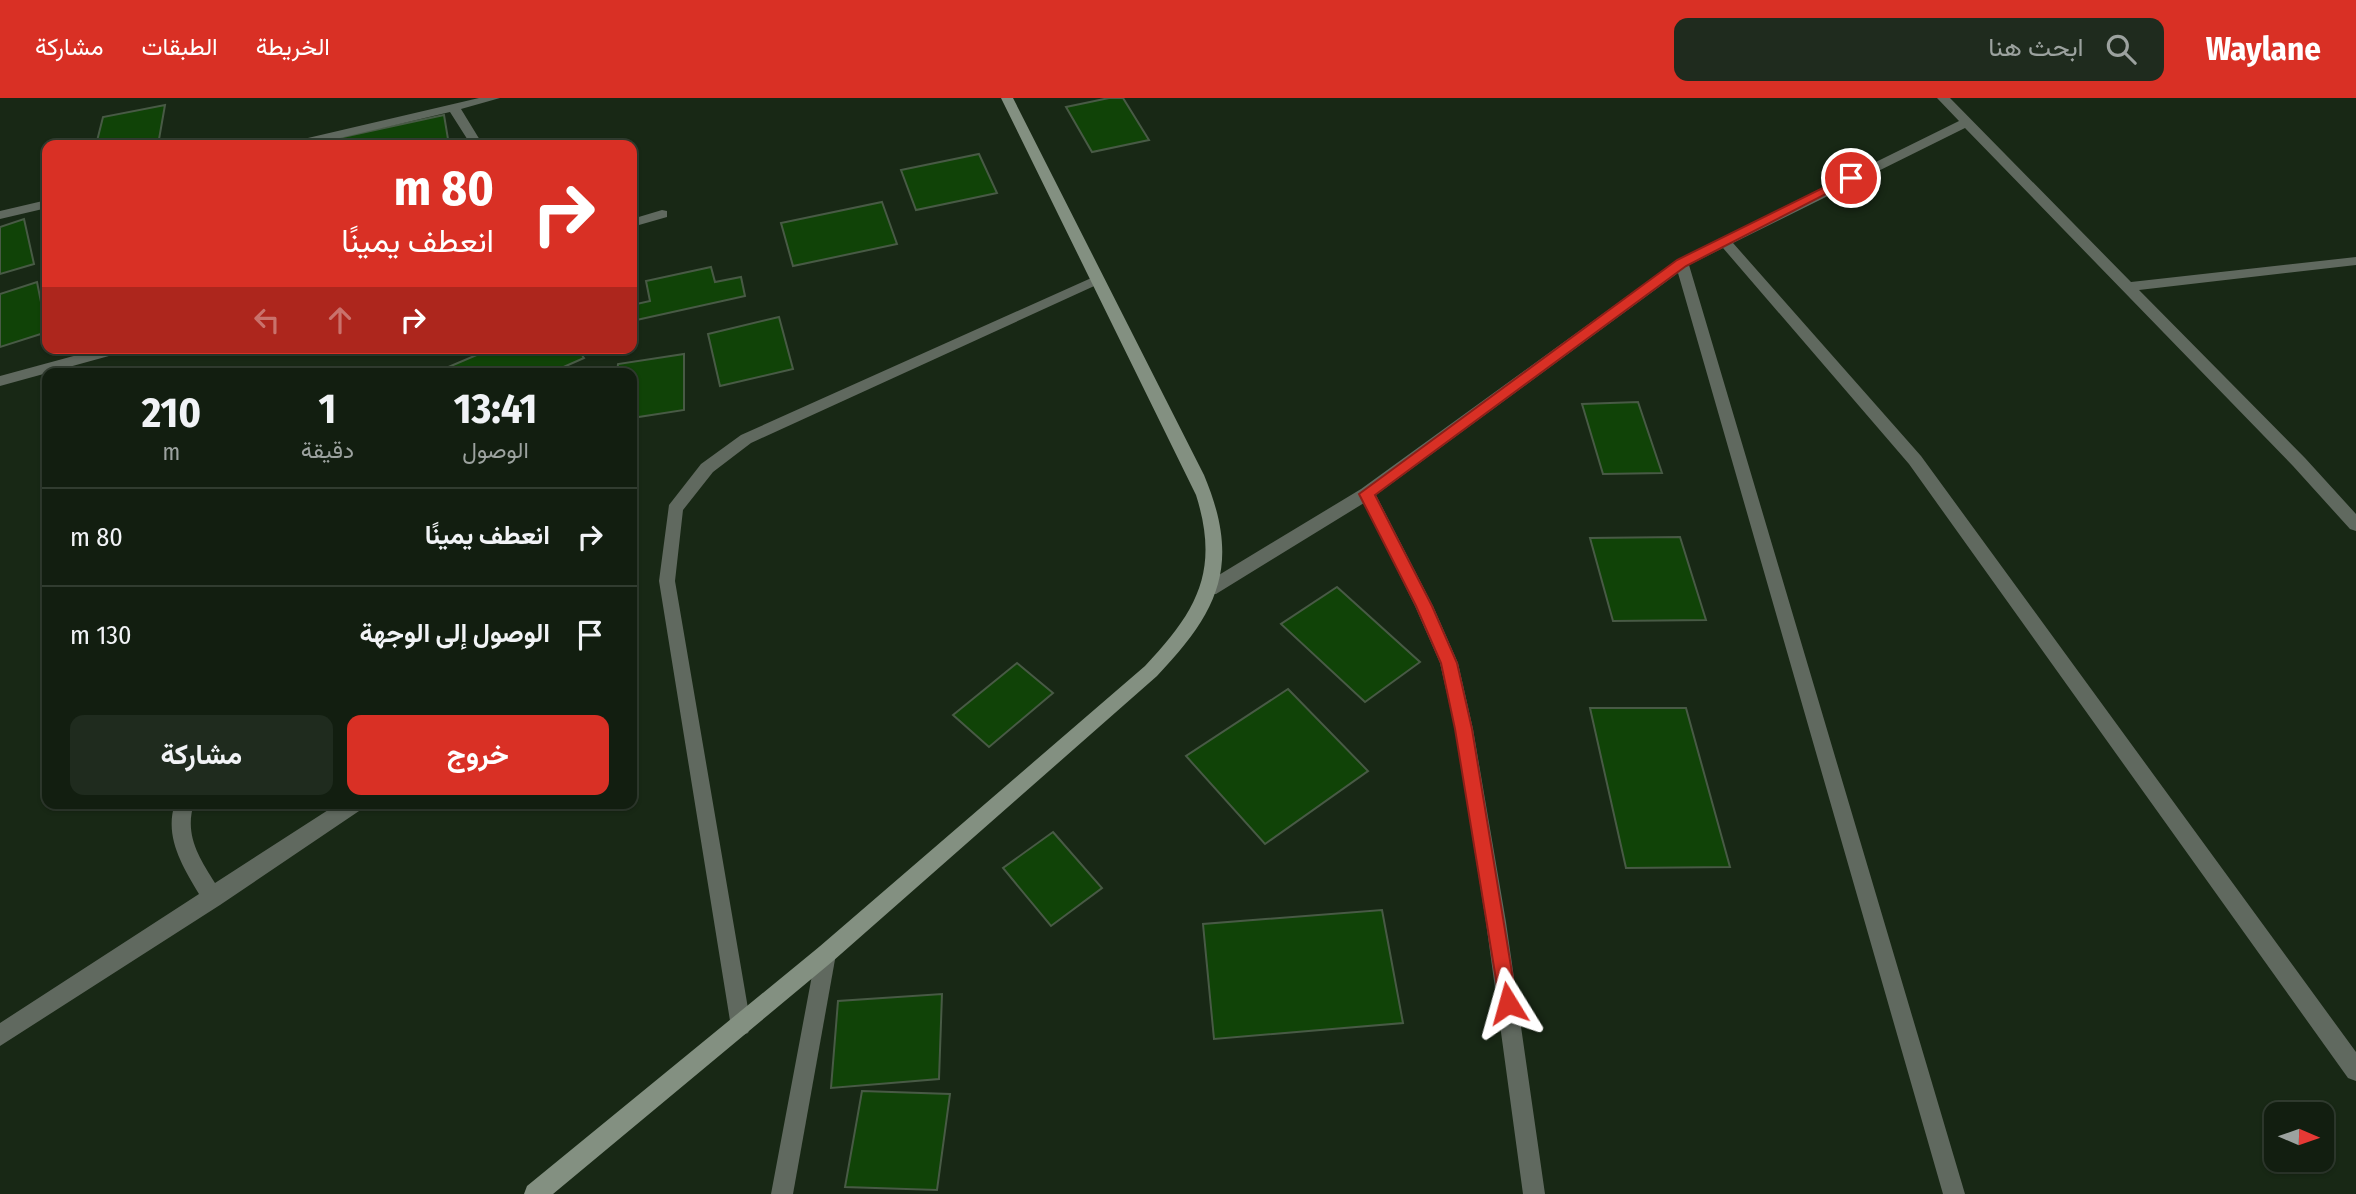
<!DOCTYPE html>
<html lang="ar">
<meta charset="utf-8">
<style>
body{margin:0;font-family:"Fira Sans Condensed",Vazirmatn,sans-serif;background:#1f2b1e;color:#f1f3f6;direction:rtl;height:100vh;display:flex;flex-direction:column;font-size:26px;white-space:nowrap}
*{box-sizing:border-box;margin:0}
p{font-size:23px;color:#9ca29f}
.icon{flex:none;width:38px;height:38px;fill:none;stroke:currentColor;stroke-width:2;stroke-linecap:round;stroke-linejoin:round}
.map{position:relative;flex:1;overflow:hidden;direction:ltr}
.sheet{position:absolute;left:42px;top:270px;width:595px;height:441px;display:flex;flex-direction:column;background:#121e10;border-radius:14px;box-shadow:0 2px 5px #0004,0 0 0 2px #313c30;direction:rtl}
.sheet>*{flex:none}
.top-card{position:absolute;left:42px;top:42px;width:595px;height:214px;border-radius:14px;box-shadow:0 2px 5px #0004,0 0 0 2px #313c30;direction:rtl;background:#d93025;color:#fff;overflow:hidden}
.needle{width:46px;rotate:92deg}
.controls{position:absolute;left:2264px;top:1004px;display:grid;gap:14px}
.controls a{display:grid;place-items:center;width:70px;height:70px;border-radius:14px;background:#121e10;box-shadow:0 2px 5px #0004,0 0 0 2px #313c30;font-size:35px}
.pin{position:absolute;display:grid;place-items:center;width:60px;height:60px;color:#fff;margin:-30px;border:4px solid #fff;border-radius:50%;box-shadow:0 2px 7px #0007}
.me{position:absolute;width:77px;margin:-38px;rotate:352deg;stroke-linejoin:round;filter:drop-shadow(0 0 5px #0008)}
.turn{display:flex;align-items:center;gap:24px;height:147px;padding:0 28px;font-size:32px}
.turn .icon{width:91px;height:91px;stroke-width:2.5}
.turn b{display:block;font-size:49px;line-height:60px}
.lanes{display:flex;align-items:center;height:66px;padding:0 28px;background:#0003;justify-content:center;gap:35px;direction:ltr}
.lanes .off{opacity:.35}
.eta{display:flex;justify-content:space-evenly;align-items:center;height:119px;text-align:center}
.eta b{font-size:42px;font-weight:700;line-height:49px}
.primary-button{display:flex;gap:14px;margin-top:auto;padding:14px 28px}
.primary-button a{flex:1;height:80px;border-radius:14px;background:#d93025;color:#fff;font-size:28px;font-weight:700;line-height:80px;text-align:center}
.primary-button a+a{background:#1f2b1e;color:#f1f3f6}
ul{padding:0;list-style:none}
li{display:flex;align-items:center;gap:21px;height:98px;padding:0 28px;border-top:2px solid #313c30}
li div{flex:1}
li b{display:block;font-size:26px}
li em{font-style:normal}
header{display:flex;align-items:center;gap:42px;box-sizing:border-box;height:98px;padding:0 35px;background:#d93025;color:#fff}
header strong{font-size:33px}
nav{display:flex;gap:38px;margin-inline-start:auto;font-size:24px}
.search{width:490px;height:63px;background:#1f2b1e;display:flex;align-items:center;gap:18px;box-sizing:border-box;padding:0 24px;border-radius:14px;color:#9ca29f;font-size:26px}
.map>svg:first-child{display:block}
.building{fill:#104307;stroke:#485a45;stroke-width:2}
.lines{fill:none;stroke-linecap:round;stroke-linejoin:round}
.street{fill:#60695f;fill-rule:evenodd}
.secondary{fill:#839081;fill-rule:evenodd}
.route{fill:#d93025;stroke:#8d1f18;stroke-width:2}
</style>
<header>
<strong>Waylane</strong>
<div class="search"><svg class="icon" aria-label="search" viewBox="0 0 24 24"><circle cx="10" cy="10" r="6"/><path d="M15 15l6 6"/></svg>ابحث هنا</div>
<nav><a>الخريطة</a><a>الطبقات</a><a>مشاركة</a></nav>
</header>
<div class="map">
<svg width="2356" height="1096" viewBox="0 0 2356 1096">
<rect width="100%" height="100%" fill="#182815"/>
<g class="building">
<path d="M1109,0H1123L1149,42L1092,54L1066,9Z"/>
<path d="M165,7L158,47H96L103,19Z"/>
<path d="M444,17L449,47H306Z"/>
<path d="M979,56L997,95L916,112L901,72Z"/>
<path d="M882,104L897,146L793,168L781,125Z"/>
<path d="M24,121L34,166L0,176V129Z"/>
<path d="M711,169L715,184L741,179L745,198L632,223V207L650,203L646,183Z"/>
<path d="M37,184L47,234L0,249V196Z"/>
<path d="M779,219L793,271L720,288L708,236Z"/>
<path d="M493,250H577L584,260L550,275H449L446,270Z"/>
<path d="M684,256V312L632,320V275H617L618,266Z"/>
<path d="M1638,304L1662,375L1603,376L1582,306Z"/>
<path d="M1680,439L1706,522L1613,523L1590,440Z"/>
<path d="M1337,489L1420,564L1365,604L1281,526Z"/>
<path d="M1017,565L1053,595L989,649L953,617Z"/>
<path d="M1288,591L1368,673L1265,746L1186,658Z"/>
<path d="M1590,610H1686L1730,769L1626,770Z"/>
<path d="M1053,734L1102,790L1051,828L1003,770Z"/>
<path d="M1382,812L1403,925L1214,941L1203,826Z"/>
<path d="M942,896L939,981L831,990L838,903Z"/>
<path d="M862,993L950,996L937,1092L845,1089Z"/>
</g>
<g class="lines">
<g class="street">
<path d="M479,0H500L461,11L483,47H471L450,14L310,47H289L295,43Z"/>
<path d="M1937,0H1950L2131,184L2356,159V167L2139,192L2305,360L2356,416V433L2350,431L2293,368L1965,30L1733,145L1921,358L2356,954V983L2348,980L1909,366L1723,150L1689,167L1965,1096H1943L1678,175L1376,397L1433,508L1458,565L1473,631L1506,824L1545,1096H1523L1486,824L1455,631L1440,565L1415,508L1364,405L1216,496H1204L1202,491L1204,486L1361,391L1677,162L1959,23Z"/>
<path d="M47,102V110L0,121V113Z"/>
<path d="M662,112L667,113V119L632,129V121Z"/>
<path d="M1098,177L1103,178V184L751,345L713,374L683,412L675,483L751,928L748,935L740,938L732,935L659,483L669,407L701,366L741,337Z"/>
<path d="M103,250H129L127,253L0,288V278Z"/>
<path d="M175,705H194C184,737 199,759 215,785L339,705H364L362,711L220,807L0,948V925L199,796C182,767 164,739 175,705Z"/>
<path d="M826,846L833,849L836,856L793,1096H771L816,856L819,849Z"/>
</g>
<path class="secondary" d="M1001,0H1013L1204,377C1241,465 1220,512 1157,578L833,863L553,1096H524L527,1088L819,849L1145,568C1197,513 1220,473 1196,397Z"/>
</g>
<path class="route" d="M1847,78L1857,80L1686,168L1375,397L1432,508L1457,565L1472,631L1517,905L1514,912L1508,915L1501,912L1455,631L1441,565L1416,508L1359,396L1677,162Z"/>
</svg>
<div class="controls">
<a><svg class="needle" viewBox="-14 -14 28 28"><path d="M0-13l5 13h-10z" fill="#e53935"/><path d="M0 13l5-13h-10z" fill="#9ca29f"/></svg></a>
</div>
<div class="pin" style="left:1851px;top:80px;background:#d93025"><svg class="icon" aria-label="arrive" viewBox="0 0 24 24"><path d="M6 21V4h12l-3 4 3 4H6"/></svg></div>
<svg class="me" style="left:1508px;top:905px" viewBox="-20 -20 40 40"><path d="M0-17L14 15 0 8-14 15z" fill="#d93025" stroke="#fff" stroke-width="4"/></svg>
<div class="top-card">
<div class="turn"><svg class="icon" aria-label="right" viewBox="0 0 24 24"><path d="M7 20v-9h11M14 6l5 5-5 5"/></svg><div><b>80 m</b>انعطف يمينًا</div></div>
<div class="lanes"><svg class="icon off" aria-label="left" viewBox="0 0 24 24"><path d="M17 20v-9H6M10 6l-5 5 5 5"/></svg><svg class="icon off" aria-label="ahead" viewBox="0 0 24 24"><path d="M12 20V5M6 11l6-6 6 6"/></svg><svg class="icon" aria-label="right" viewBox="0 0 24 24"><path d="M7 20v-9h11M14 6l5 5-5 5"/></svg></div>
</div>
<section class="sheet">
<div class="eta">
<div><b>13:41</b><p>الوصول</p></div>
<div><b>1</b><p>دقيقة</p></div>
<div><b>210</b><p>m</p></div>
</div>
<ul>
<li><svg class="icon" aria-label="right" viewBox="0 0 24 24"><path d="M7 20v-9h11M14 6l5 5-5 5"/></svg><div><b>انعطف يمينًا</b></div><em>80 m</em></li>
<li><svg class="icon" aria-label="arrive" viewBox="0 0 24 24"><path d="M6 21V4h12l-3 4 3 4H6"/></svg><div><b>الوصول إلى الوجهة</b></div><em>130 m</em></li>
</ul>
<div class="primary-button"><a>خروج</a><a>مشاركة</a></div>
</section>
</div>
